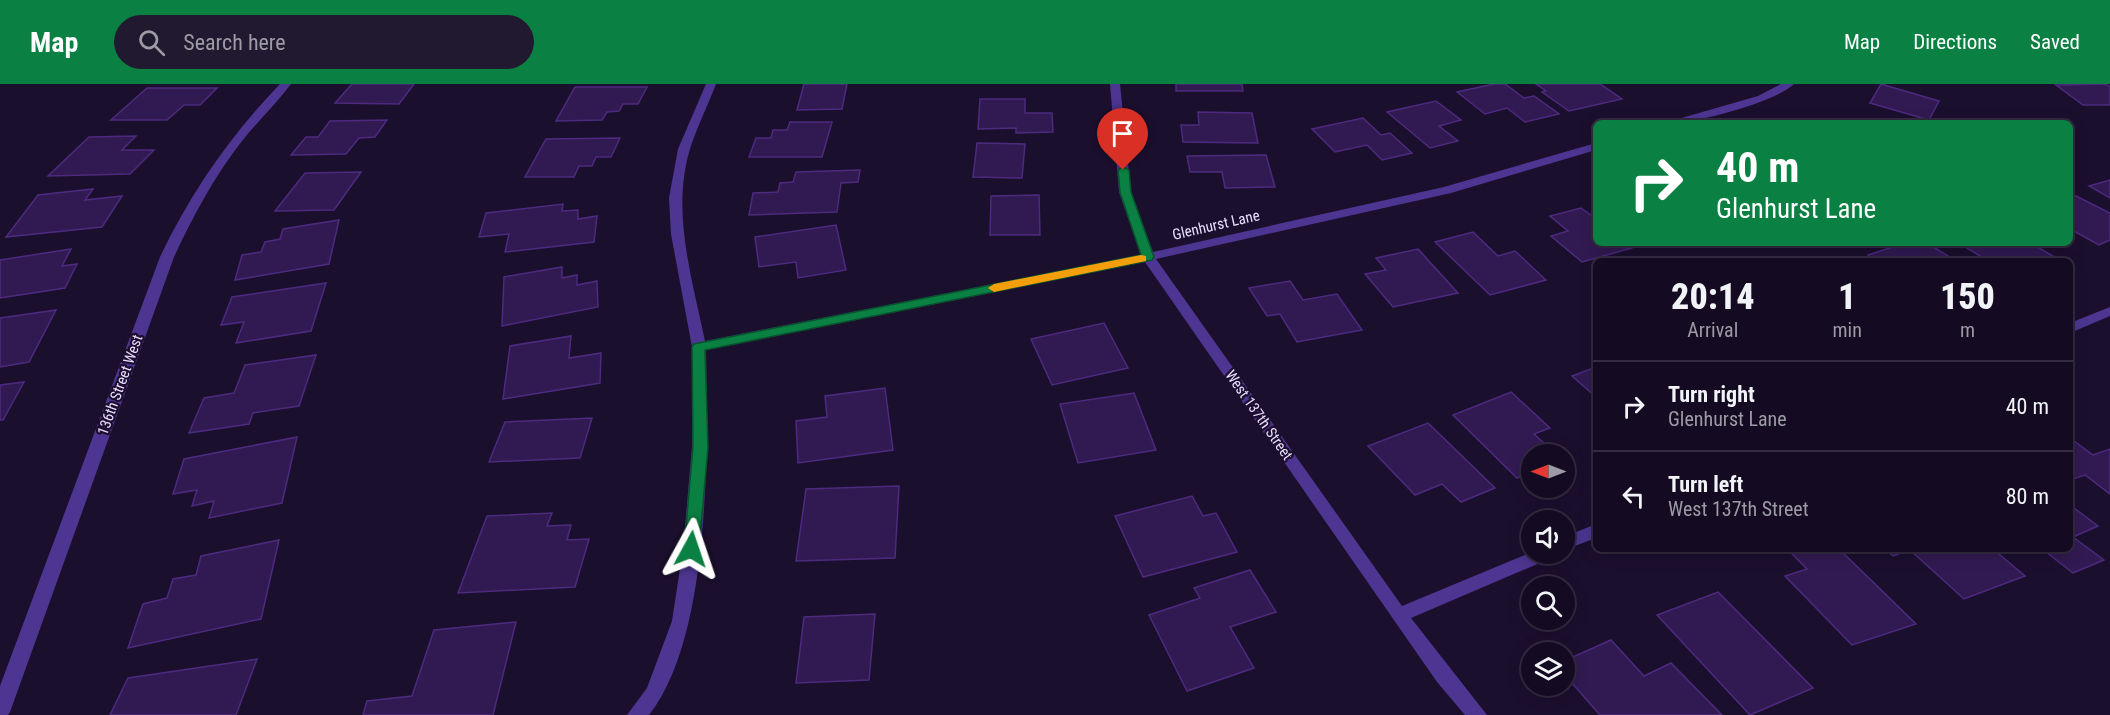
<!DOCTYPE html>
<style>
body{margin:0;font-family:"Roboto Condensed",sans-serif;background:#21192f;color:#f1f3f6;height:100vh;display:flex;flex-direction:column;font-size:22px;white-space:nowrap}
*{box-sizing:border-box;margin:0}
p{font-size:20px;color:#9d9ba5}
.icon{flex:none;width:33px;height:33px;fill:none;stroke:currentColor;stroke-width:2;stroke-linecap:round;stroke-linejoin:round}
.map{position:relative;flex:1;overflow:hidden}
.sheet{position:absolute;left:1593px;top:174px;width:480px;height:294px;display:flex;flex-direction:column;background:#140b22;border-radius:9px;box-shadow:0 3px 15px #0003,0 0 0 2px #332b40}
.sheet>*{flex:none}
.guide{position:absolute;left:1593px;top:36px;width:480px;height:126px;border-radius:9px;box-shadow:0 3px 15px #0003,0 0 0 2px #332b40;background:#0b8043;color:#fff;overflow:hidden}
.needle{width:39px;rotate:270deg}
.fabs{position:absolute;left:1521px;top:360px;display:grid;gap:12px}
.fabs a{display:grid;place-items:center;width:54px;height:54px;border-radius:50%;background:#140b22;box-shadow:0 3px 15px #0003,0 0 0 2px #332b40;font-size:30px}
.pin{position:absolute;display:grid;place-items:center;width:51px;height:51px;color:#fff;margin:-62px -26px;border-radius:50% 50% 50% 0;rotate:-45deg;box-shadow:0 0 6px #0007}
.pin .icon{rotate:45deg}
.me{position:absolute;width:66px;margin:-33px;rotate:5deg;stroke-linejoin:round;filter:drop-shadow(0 0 4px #0008)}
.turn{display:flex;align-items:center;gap:21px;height:126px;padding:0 24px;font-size:27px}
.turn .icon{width:78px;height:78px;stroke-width:2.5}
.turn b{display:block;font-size:42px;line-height:51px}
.eta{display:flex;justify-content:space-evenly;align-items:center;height:102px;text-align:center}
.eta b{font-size:36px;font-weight:800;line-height:42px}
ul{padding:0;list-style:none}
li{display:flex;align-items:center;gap:18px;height:90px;padding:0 24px;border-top:2px solid #332b40}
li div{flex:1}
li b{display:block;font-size:22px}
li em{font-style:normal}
header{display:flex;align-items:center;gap:36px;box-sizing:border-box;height:84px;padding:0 30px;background:#0b8043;color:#fff}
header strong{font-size:28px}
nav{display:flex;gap:33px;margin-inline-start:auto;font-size:21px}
.search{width:420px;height:54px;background:#21192f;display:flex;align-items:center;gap:15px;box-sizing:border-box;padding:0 21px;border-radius:33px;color:#9d9ba5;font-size:22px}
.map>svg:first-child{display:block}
.building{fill:#311a51;stroke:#4d2a7f;stroke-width:1.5}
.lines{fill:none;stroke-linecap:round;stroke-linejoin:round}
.street{fill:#4d3691;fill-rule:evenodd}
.route{fill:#0b8043;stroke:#07532c;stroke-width:1.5}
.slow{fill:#f59e0b}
.labels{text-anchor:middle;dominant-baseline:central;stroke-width:4.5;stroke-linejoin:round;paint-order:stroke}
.street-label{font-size:15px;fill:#e8ddff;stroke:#1b0f2e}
</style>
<header>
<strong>Map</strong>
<div class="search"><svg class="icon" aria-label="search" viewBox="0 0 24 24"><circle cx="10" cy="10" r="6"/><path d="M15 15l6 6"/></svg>Search here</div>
<nav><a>Map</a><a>Directions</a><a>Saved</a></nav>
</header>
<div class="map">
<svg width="2110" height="631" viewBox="0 0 2110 631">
<rect width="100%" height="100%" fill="#1b0f2e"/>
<g class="building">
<path d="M352,0H414L399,20L335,19Z"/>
<path d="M804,0H847L842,25L797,26Z"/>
<path d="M1176,0H1242L1243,7H1176Z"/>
<path d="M1494,0H1505L1524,14L1534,12L1559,30L1525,38L1507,24L1485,30L1457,8Z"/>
<path d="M1536,0H1600L1622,15L1569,27L1542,8L1546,7Z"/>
<path d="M1881,0L1939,17L1929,36L1870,19Z"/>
<path d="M2106,0L2110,3V21H2083L2056,1Z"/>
<path d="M575,3H647L638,20H623L619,27L607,28L602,36L556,37Z"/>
<path d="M147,4H217L200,21H184L167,36H111Z"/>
<path d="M980,15H1025V29H1052L1053,48L1016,49V44L978,45Z"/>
<path d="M1436,17L1461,36L1439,42L1458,57L1430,64L1387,28Z"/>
<path d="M1198,28L1252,29L1258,59L1183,58L1181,41H1199Z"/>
<path d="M1363,34L1381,51L1390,49L1412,69L1382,76L1367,61L1335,68L1312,45Z"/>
<path d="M387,36L375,53L359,54L346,70L291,71L306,53H318L330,37Z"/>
<path d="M790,38H832L822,73H749L756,54H771L773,46H787Z"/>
<path d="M136,52L122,66H154L130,90L48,92L89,53Z"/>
<path d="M620,54L611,73H596L592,82H579L574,93H525L546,55Z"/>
<path d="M977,59L1025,60L1022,94L973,93Z"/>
<path d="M1266,71L1275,103L1225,104L1222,88H1190L1187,72Z"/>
<path d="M860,86L858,98L841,99L837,128L749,131L753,109L778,108L780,99L793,98L796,88Z"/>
<path d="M361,88L334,126L275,127L305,89Z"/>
<path d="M2110,96V114L2089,102Z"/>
<path d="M93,105L85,116L122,112L102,143L6,153L38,111Z"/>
<path d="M2070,109L2110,129V156L2099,161L2070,145Z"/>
<path d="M1039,111L1040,151H990L991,112Z"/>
<path d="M563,120L562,127L578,126V135L597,132L594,158L505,168L509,150L479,153L486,129Z"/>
<path d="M1581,124L1596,135V159H1626L1632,164L1582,178L1551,152L1568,147L1550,132Z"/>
<path d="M339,136L329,180L235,196L242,171L261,168L265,158L280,155L283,145Z"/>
<path d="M836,141L846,186L798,194L796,178L759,183L755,153Z"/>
<path d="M1473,148L1498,172L1515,167L1546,196L1490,211L1435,158Z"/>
<path d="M1905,159H1927L1956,177H1877L1868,171Z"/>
<path d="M1959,159H2031L2061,177H1988Z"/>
<path d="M71,165L62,182L77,180L65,204L0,214V176Z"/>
<path d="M1418,165L1458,209L1393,223L1365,190L1386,186L1376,174Z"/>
<path d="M562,183V194L577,191V201L597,197L598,223L502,242L504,193Z"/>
<path d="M1290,197L1303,216L1337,210L1362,246L1297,258L1280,230L1267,232L1249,204Z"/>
<path d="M326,199L311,247L236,259L244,238L221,241L232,213Z"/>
<path d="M56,226L29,278L0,283V234Z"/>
<path d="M1104,239L1128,284L1052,301L1031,255Z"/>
<path d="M571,252L569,274L601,269L600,299L503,315L510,262Z"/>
<path d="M316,271L299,322L253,329L249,340L189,349L204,314L234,309L245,281Z"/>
<path d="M1596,283V313L1572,292Z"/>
<path d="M24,298L3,336H0V301Z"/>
<path d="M885,304L893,366L798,379L796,337L827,333L825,312Z"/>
<path d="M1511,308L1550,344L1534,350L1556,370H1532V388L1517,394L1453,331Z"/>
<path d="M1134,309L1156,366L1078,379L1060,320Z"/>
<path d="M592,334L580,374L489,378L505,338Z"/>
<path d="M1428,339L1495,404L1461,418L1442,400L1415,411L1368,362Z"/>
<path d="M297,353L282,419L209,434L214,417L192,422L197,406L173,410L184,375Z"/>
<path d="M2070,354L2093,371L2110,365V410L2085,391L2073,395L2070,393Z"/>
<path d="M899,402L895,474L796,477L806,405Z"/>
<path d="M1192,412L1203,432L1216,429L1237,468L1143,493L1115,432Z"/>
<path d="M2070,421L2098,442L2073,453L2104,476L2073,489L2042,465H2070Z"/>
<path d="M552,429L547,442L571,441L567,456L589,455L575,503L458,509L487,432Z"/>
<path d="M279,456L261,535L128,564L143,520L167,514L173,495L196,491L201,472Z"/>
<path d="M1801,465H1839L1916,540L1852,561L1785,492L1807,485L1790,468Z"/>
<path d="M1885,465H1993L2025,492L1964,515L1910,466L1893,472Z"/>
<path d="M1250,486L1276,528L1230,543L1254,584L1187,607L1149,531L1200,514L1194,504Z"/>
<path d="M1718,508L1813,604L1750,631L1657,531Z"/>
<path d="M875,530L869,596L796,599L804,533Z"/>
<path d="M516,538L493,631H363L367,617L412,612L434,546Z"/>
<path d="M1611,556L1644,592L1671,579L1722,631H1600L1564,590V577Z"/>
<path d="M257,575L236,631H110L128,594Z"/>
</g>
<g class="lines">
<g class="street">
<path d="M280,0H291C276,20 258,37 242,57C214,93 193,132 174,173L10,628L8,631H0V602L160,173C191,108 230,52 280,0Z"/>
<path d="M706,0H716C708,21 697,43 690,65C671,128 692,194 705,257L1141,171L1119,108L1110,0H1120L1131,108L1153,168L1444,103L1596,59V66L1451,109L1156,175L1402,522L1532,468V470H1551L1549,475L1411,534L1487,631H1465L1437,598L1145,178L706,266C708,364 711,553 649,631H627L647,604L672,537L683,465L692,363V263L671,150L669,114L678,65Z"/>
<path d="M1781,0H1794C1774,19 1697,39 1669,39L1671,37L1758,12Z"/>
<path d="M2110,223V232L2070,249V239Z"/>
<path d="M1596,440V454L1564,466V453Z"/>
</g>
</g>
<path class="route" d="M1123,83L1129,86L1131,108L1154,173L1152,176L705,266L708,363L699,465L697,469H686L684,465L693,363L692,263L694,260L1141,171L1120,108L1118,86Z"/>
<path class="slow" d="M1141,171L1146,172V177L994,208L988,204L994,200Z"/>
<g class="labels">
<g class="street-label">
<text transform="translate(1216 141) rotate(-13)">Glenhurst Lane</text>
<text transform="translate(120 301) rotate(-70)">136th Street West</text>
<text transform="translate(1259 331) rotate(55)">West 137th Street</text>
</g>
</g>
</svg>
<div class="fabs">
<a><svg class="needle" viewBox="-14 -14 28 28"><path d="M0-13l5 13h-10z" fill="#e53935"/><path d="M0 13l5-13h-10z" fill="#9d9ba5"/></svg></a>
<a><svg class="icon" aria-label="sound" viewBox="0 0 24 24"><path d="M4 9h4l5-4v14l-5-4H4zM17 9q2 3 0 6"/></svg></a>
<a><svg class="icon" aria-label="search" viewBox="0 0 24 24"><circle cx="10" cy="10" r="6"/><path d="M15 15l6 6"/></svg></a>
<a><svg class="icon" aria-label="layers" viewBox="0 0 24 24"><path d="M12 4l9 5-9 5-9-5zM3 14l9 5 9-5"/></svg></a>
</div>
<div class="pin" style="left:1123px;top:86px;background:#d93025"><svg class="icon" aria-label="arrive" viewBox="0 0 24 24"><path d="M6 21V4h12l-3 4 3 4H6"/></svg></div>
<svg class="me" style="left:691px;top:465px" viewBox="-20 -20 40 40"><path d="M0-17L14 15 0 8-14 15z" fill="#0b8043" stroke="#fff" stroke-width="4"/></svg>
<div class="guide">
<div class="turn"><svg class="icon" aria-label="right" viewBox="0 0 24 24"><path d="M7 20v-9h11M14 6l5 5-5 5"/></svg><div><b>40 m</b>Glenhurst Lane</div></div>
</div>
<section class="sheet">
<div class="eta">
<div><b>20:14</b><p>Arrival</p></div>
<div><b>1</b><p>min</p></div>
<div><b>150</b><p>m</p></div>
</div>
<ul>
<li><svg class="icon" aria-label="right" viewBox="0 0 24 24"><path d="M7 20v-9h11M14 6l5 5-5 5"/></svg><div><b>Turn right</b><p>Glenhurst Lane</p></div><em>40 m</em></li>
<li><svg class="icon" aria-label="left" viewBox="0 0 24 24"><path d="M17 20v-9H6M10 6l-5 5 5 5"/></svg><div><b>Turn left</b><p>West 137th Street</p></div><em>80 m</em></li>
</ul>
</section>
</div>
